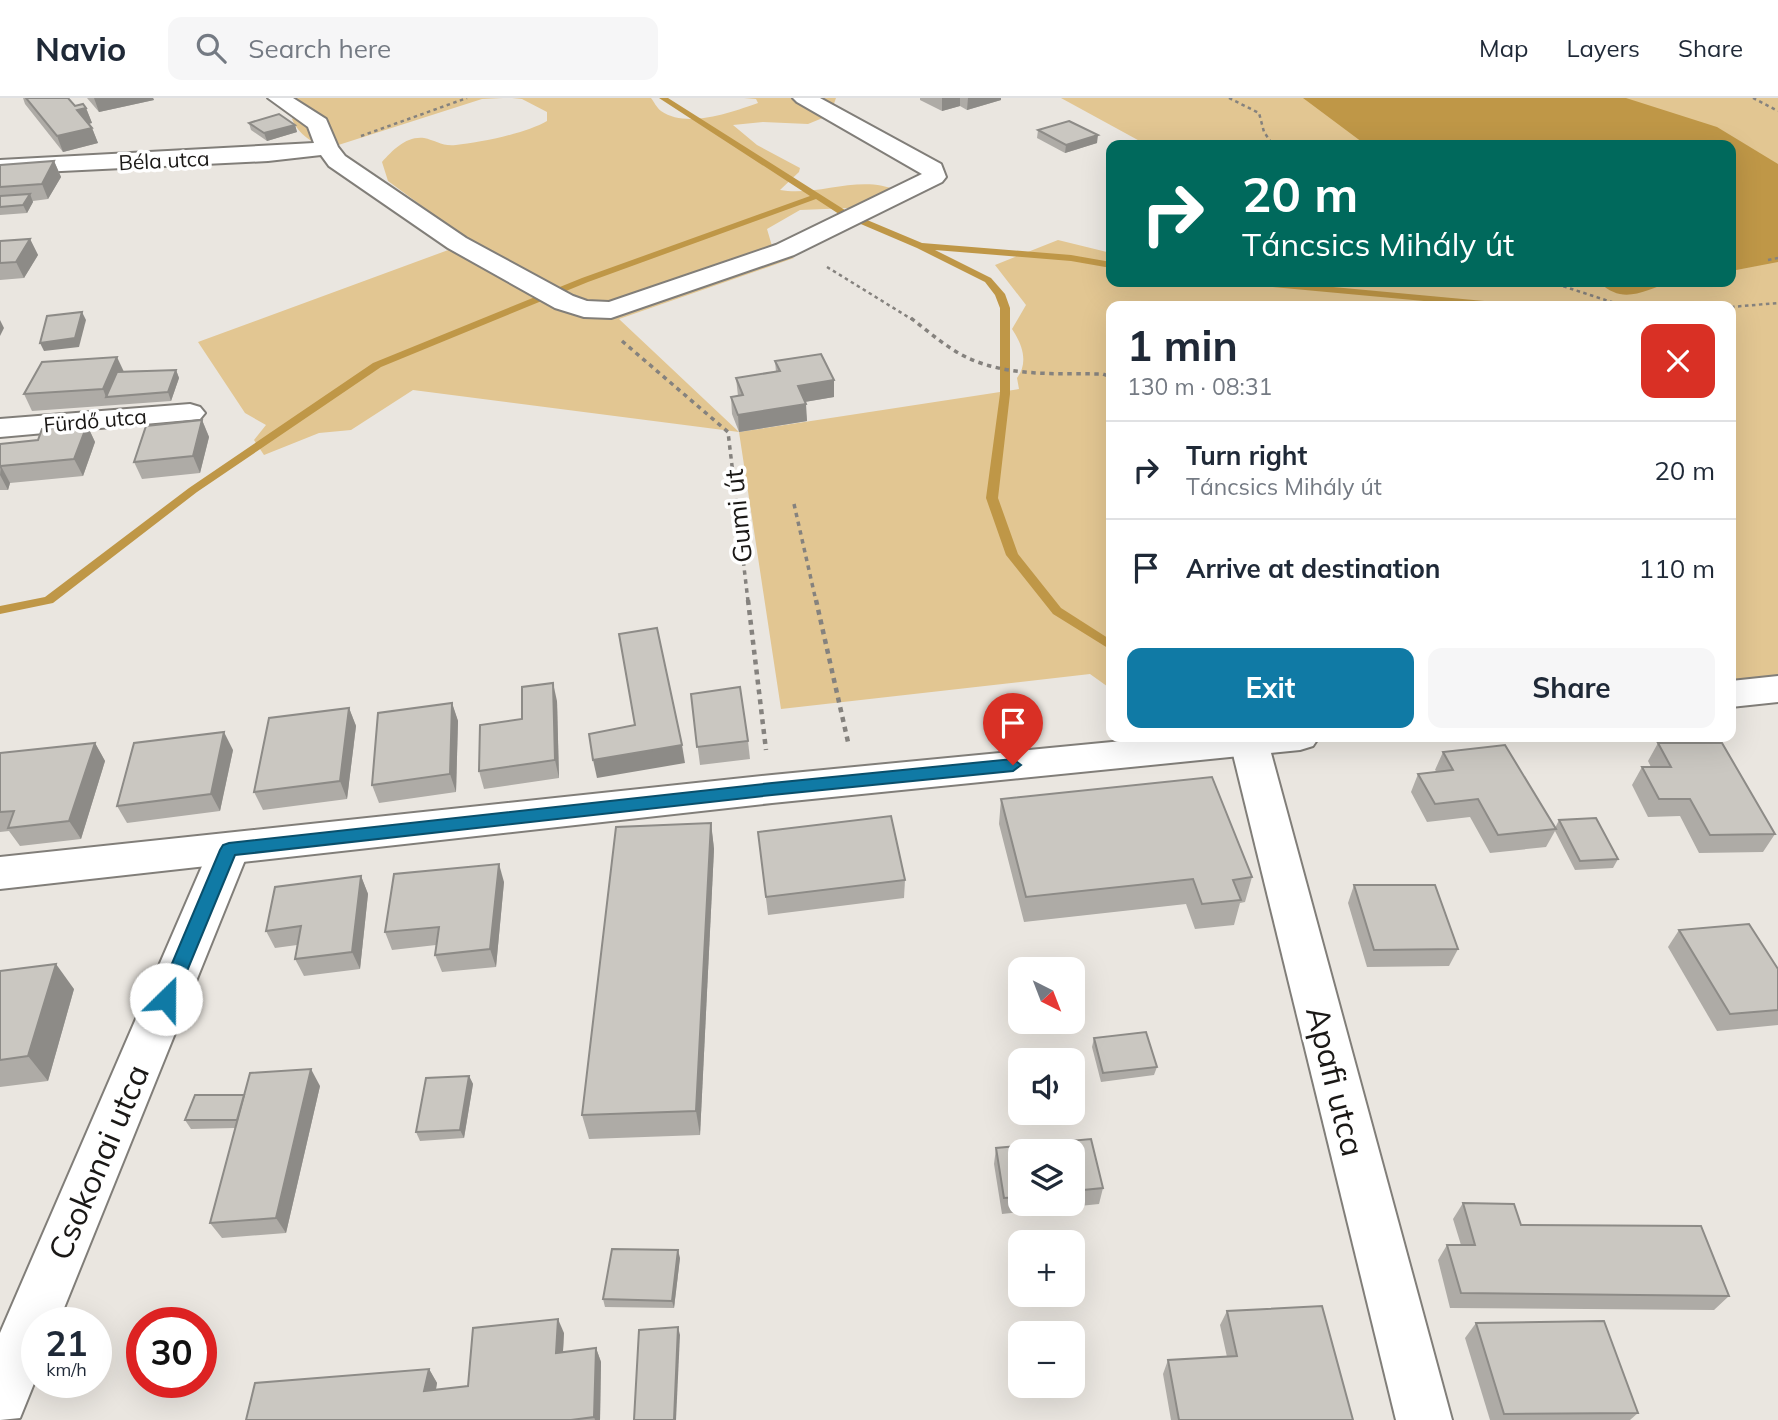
<!DOCTYPE html>
<meta charset="utf-8">
<style>
body{margin:0;font-family:Mulish,sans-serif;background:#f6f6f7;color:#1f2937;height:100vh;display:flex;flex-direction:column;font-size:26px;white-space:nowrap}
*{box-sizing:border-box;margin:0}
p{font-size:23px;color:#747a83}
.icon{flex:none;width:38px;height:38px;fill:none;stroke:currentColor;stroke-width:2;stroke-linecap:round;stroke-linejoin:round}
.map{position:relative;flex:1;overflow:hidden}
.side{position:absolute;left:1106px;top:203px;width:630px;height:441px;display:flex;flex-direction:column;background:#fff;border-radius:14px;box-shadow:0 7px 28px #0002}
.side>*{flex:none}
.top-card{position:absolute;left:1106px;top:42px;width:630px;height:147px;border-radius:14px;box-shadow:0 7px 28px #0002;background:#00695c;color:#fff;overflow:hidden}
.needle{width:46px;rotate:138deg}
.fabs{position:absolute;left:1008px;top:859px;display:grid;gap:14px}
.fabs a{display:grid;place-items:center;width:77px;height:77px;border-radius:14px;background:#fff;box-shadow:0 7px 28px #0002;font-size:35px}
.speed{position:absolute;left:21px;top:1209px;display:flex;gap:14px;font-size:35px;font-weight:700;text-align:center}
.speed>*{display:grid;place-content:center;width:91px;height:91px;border-radius:50%;background:#fff;box-shadow:0 7px 28px #0002;line-height:1}
.speed small{font-size:18px;font-weight:400}
.speed .limit{border:10px solid #d22;background:#fff;color:#111}
.pin{position:absolute;display:grid;place-items:center;width:60px;height:60px;color:#fff;margin:-72px -30px;border-radius:50% 50% 50% 0;rotate:-45deg;box-shadow:0 0 7px #0007}
.pin .icon{rotate:45deg}
.me{position:absolute;width:77px;margin:-38px;rotate:23deg;stroke-linejoin:round;filter:drop-shadow(0 0 5px #0008)}
.turn{display:flex;align-items:center;gap:24px;height:147px;padding:0 21px;font-size:32px}
.turn .icon{width:91px;height:91px;stroke-width:2.5}
.turn b{display:block;font-size:49px;line-height:60px}
.round{display:grid;place-items:center;flex:none;width:74px;height:74px;border-radius:14px;background:#f6f6f7}
.headline{display:flex;align-items:center;justify-content:space-between;height:119px;padding:0 21px}
h1{font-size:42px;font-weight:700;line-height:52px}
.cta{display:flex;gap:14px;margin-top:auto;padding:14px 21px}
.cta a{flex:1;height:80px;border-radius:14px;background:#107aa5;color:#fff;font-size:28px;font-weight:700;line-height:80px;text-align:center}
.cta a+a{background:#f6f6f7;color:#1f2937}
ul{padding:0;list-style:none}
li{display:flex;align-items:center;gap:21px;height:98px;padding:0 21px;border-top:2px solid #e0e1e3}
li div{flex:1}
li b{display:block;font-size:26px}
li em{font-style:normal}
header{display:flex;align-items:center;gap:42px;box-sizing:border-box;height:98px;padding:0 35px;background:#fff;border-bottom:2px solid #e0e1e3}
header strong{font-size:33px}
nav{display:flex;gap:38px;margin-inline-start:auto;font-size:24px}
.search{width:490px;height:63px;background:#f6f6f7;display:flex;align-items:center;gap:18px;box-sizing:border-box;padding:0 24px;border-radius:14px;color:#747a83;font-size:26px}
.map>svg:first-child{display:block}
.green{fill:#e2c692}
.water{fill:#bf9747}
.lines{fill:none;stroke-linecap:round;stroke-linejoin:round}
.stream{fill:#bf9747;fill-rule:evenodd}
.street-casing{stroke:#817e79;stroke-width:4}
.secondary-casing{stroke:#817e79;stroke-width:4}
.path-far2{stroke:#85827e;stroke-width:2.5;stroke-dasharray:3.5 3.5;stroke-linecap:butt}
.path-far1{stroke:#85827e;stroke-width:3.5;stroke-dasharray:4.5 4.5;stroke-linecap:butt}
.path{stroke:#85827e;stroke-width:4.5;stroke-dasharray:5 5;stroke-linecap:butt}
.street{fill:#fff;fill-rule:evenodd}
.secondary{fill:#fff;fill-rule:evenodd}
.wall{fill:#aeaba6;fill-rule:evenodd}
.shaded-wall{fill:#8d8b87}
.building{fill:#cac7c1;stroke:#8d8b87;stroke-width:2}
.route{fill:#107aa5;stroke:#0a4f6b;stroke-width:2}
.labels{text-anchor:middle;dominant-baseline:central;stroke-width:7;stroke-linejoin:round;paint-order:stroke}
.far-street-label{font-size:21px;fill:#1a1816;stroke:#fff}
.street-label{font-size:26px;fill:#1a1816;stroke:#fff}
.near-street-label{font-size:32px;fill:#1a1816;stroke:#fff}
</style>
<header>
<strong>Navio</strong>
<div class="search"><svg class="icon" aria-label="search" viewBox="0 0 24 24"><circle cx="10" cy="10" r="6"/><path d="M15 15l6 6"/></svg>Search here</div>
<nav><a>Map</a><a>Layers</a><a>Share</a></nav>
</header>
<div class="map">
<svg width="1778" height="1322" viewBox="0 0 1778 1322">
<rect width="100%" height="100%" fill="#eae6e0"/>
<g class="green">
<path d="M293,0H503L482,1L329,50C314,47 298,36 292,21L298,15Z"/>
<path d="M512,0H651C654,4 657,10 661,13C687,31 732,14 758,5L756,1L744,0H836L830,17L808,26L763,24L733,27L757,47L800,70L799,74L780,92C818,99 861,75 898,93L850,110L800,112L767,131L772,148L794,160L619,221L739,334L1019,291L1017,280C1029,264 1022,246 1012,231L1026,207L995,167L1058,142L1111,155V184H1731V47H1147L1061,0H1778V578L1731,582V208H1111V591L1090,576L781,611L739,334L413,292L351,332L319,335L264,357L254,342L266,327L245,315L198,244L451,151L464,139L388,83L382,64C393,52 406,38 424,40C435,42 443,49 456,47C479,45 527,35 547,23V14L522,1Z"/>
</g>
<g class="water">
<path d="M1303,0H1626L1717,29L1778,66V164L1731,173V47H1366Z"/>
<path d="M1599,184H1672C1643,192 1624,208 1599,184Z"/>
</g>
<g class="lines">
<g class="stream">
<path d="M659,0H668L848,114L922,145L1071,157L1111,164V170L1071,163L935,152L991,180L1005,196L1010,210V296L998,400L1018,456L1061,510L1111,542V552L1053,516L1006,457L986,400L1000,296V210L995,197L985,184L917,150L842,118L816,101L588,184L381,269L197,394L53,505L0,516V508L45,499L189,390L373,265L582,180L810,98Z"/>
<path d="M1247,184H1279L1495,204L1500,207L1478,208L1252,187Z"/>
</g>
<g class="street-casing">
<g id="street">
<path d="M268,0H293L326,21L338,49L345,58L466,140L573,198L587,203L609,204L776,147L922,76L797,4L793,0H820L941,66L946,79L942,84L794,157L611,220L584,219L555,210L448,150L329,68L321,57L268,63L0,76V62L314,45L308,29Z"/>
<path d="M190,306L200,309L205,315L200,321L0,339V321Z"/>
<path d="M1233,639H1265L1268,644L1452,1322H1396L1230,644Z"/>
<path d="M229,736L243,741L249,752L58,1225H37V1278L20,1320L0,1322V1235L209,752L215,741Z"/>
</g>
</g>
<g class="secondary-casing">
<g id="secondary">
<path d="M1778,578V604L1731,609V583Z"/>
<path d="M1164,639H1319L1313,648L1300,652L772,705L0,791V759L772,677Z"/>
</g>
</g>
<g class="path-far2">
<path d="M1229,0L1259,15L1264,34L1273,47"/>
<path d="M1753,0L1778,13"/>
<path d="M361,38L467,0"/>
<path d="M1768,162L1778,160"/>
<path d="M827,169L913,222"/>
<path d="M1550,184L1624,208"/>
<path d="M1731,209L1778,205"/>
</g>
<g class="path-far1">
<path d="M911,220C925,231 939,243 955,253C999,280 1053,275 1103,276L1111,279"/>
<path d="M622,243L728,334L748,503"/>
<path d="M1731,254L1735,256"/>
<path d="M794,406L816,503"/>
</g>
<g class="path">
<path d="M748,502L766,652"/>
<path d="M816,502L848,644"/>
</g>
<use href="#street" class="street"/>
<use href="#secondary" class="secondary"/>
</g>
<g class="wall">
<path d="M23,0H69V1L75,8L86,10L92,25L88,26L92,30L98,45L63,54L25,6Z"/>
<path d="M87,0H153L154,2L99,14Z"/>
<path d="M920,0H1001V2L967,12L960,8L942,13L920,2Z"/>
<path d="M249,25L295,27L297,34L267,43L251,32Z"/>
<path d="M1038,32L1097,45L1065,55L1037,40Z"/>
<path d="M54,63L61,79L48,101L33,103V104L27,115L0,117V67Z"/>
<path d="M30,141L38,157L24,180L0,182V143Z"/>
<path d="M775,263L834,299L805,304L807,323L739,334L732,316L731,299L738,298L736,280L776,274Z"/>
<path d="M176,272L179,280L171,303L32,313L24,296L124,273Z"/>
<path d="M202,322L209,339L200,375L142,381L134,364Z"/>
<path d="M87,327L95,344L83,378L10,385L8,392H0V346L38,342Z"/>
<path d="M691,596L748,643L750,661L700,667Z"/>
<path d="M557,603L559,680L484,691L479,673L522,621Z"/>
<path d="M452,605L458,623L456,694L379,705L372,687Z"/>
<path d="M349,610L356,628L347,701L263,712L254,694Z"/>
<path d="M95,645L105,663L81,741L20,748L9,733L0,734V655Z"/>
<path d="M1658,645L1775,736L1763,754L1699,755L1680,718L1648,719L1632,687L1642,669H1651L1648,663Z"/>
<path d="M233,652L220,713L127,725L117,708Z"/>
<path d="M1443,654L1555,730L1559,722L1618,761L1613,770L1575,772L1555,733L1546,749L1490,755L1470,719L1427,724L1411,694L1418,676L1437,674L1435,672Z"/>
<path d="M1001,701L1252,779L1245,804L1240,805L1234,827L1195,831L1186,806L1024,824L999,726Z"/>
<path d="M711,725L714,751L700,1037L589,1041L582,1017Z"/>
<path d="M758,734L905,782L904,800L768,817Z"/>
<path d="M361,778L368,796L360,871L304,878L295,861L297,847L275,850L266,833Z"/>
<path d="M504,784L496,869L442,874L435,857L436,847L392,852L385,834Z"/>
<path d="M1354,787L1458,851L1449,868L1367,869L1348,805Z"/>
<path d="M1679,832L1778,871V927L1717,933L1668,849Z"/>
<path d="M0,873L74,891L48,983L0,989Z"/>
<path d="M1094,940L1157,969L1154,977L1101,984L1092,949Z"/>
<path d="M469,978L473,986L464,1040L420,1043L416,1034Z"/>
<path d="M320,988L286,1135L222,1140L210,1125L235,1030L191,1031L185,1022L244,997Z"/>
<path d="M1091,1041L1103,1090L1099,1106L1002,1116L994,1066L996,1050ZM1020,1054H1073V1106H1020Z"/>
<path d="M1463,1105L1521,1127L1729,1198L1714,1212L1450,1210L1438,1162L1447,1147H1461L1453,1121Z"/>
<path d="M680,1160L674,1210L605,1209L603,1201Z"/>
<path d="M1227,1213L1353,1322H1171L1163,1276L1168,1262L1227,1259L1220,1227Z"/>
<path d="M1476,1225L1638,1315L1630,1322H1490L1465,1240Z"/>
<path d="M564,1235L563,1254L596,1250L601,1264L600,1322H246L429,1271L437,1285L436,1292L468,1288Z"/>
</g>
<g class="shaded-wall">
<path d="M94,0H153L154,2L99,14Z"/>
<path d="M942,0H960V8L942,13Z"/>
<path d="M968,0H1001V2L967,12Z"/>
<path d="M86,10L92,25L83,27L77,12Z"/>
<path d="M295,27L297,34L267,43L264,35Z"/>
<path d="M92,30L98,45L63,54L57,38Z"/>
<path d="M1098,37L1097,45L1065,55L1066,47Z"/>
<path d="M54,63L61,79L48,101L42,86Z"/>
<path d="M30,96L33,104L27,115L23,107Z"/>
<path d="M30,141L38,157L24,180L16,164Z"/>
<path d="M82,214L86,222L79,249L44,253L40,245Z"/>
<path d="M0,222L4,230L0,238Z"/>
<path d="M117,259L125,276L106,299L103,291Z"/>
<path d="M176,272L179,280L171,303L168,294Z"/>
<path d="M834,282V299L798,305V288Z"/>
<path d="M806,306L807,323L739,334L738,317Z"/>
<path d="M202,322L209,339L200,375L193,358Z"/>
<path d="M87,327L95,344L83,378L74,361Z"/>
<path d="M1,368L10,385L8,392L0,377Z"/>
<path d="M553,585L557,603L559,680L555,662Z"/>
<path d="M452,605L458,623L456,694L450,676Z"/>
<path d="M349,610L356,628L347,701L340,683Z"/>
<path d="M224,634L233,652L220,713L211,696Z"/>
<path d="M95,645L105,663L81,741L69,723Z"/>
<path d="M682,647L685,665L597,680L593,662Z"/>
<path d="M711,725L714,751L700,1037L696,1013Z"/>
<path d="M499,766L504,784L496,869L490,851Z"/>
<path d="M361,778L368,796L360,871L352,854Z"/>
<path d="M56,866L74,891L48,983L28,958Z"/>
<path d="M311,971L320,988L286,1135L276,1120Z"/>
<path d="M469,978L473,986L464,1040L460,1032Z"/>
<path d="M678,1152L680,1160L674,1210L672,1203Z"/>
<path d="M558,1221L564,1235L562,1269L556,1255Z"/>
<path d="M678,1229L680,1237L676,1322H674Z"/>
<path d="M596,1250L601,1264L600,1322H595L594,1319Z"/>
<path d="M429,1271L437,1285L433,1307L424,1293Z"/>
</g>
<g class="building">
<path d="M26,0H68L75,8L83,6L86,10L77,12L92,30L57,38Z"/>
<path d="M279,16L295,27L264,35L249,25Z"/>
<path d="M1069,23L1098,37L1066,47L1038,32Z"/>
<path d="M54,63L42,86L0,89V67Z"/>
<path d="M30,96L23,107L0,109V98Z"/>
<path d="M30,141L16,164L0,165V143Z"/>
<path d="M82,214L75,240L40,245L47,218Z"/>
<path d="M821,256L834,282L798,288L806,306L738,317L731,299L743,297L736,280L780,273L775,263Z"/>
<path d="M117,259L103,291L24,296L42,264Z"/>
<path d="M176,272L168,294L106,299L117,274Z"/>
<path d="M202,322L193,358L134,364L146,328Z"/>
<path d="M87,327L74,361L1,368L0,370V346L38,342L42,331Z"/>
<path d="M657,530L682,647L593,662L589,636L635,627L619,536Z"/>
<path d="M553,585L555,662L479,673L480,627L522,621V589Z"/>
<path d="M740,589L748,643L697,649L691,596Z"/>
<path d="M452,605L450,676L372,687L378,615Z"/>
<path d="M349,610L340,683L254,694L269,620Z"/>
<path d="M224,634L211,696L117,708L134,645Z"/>
<path d="M95,645L69,723L8,730L14,713L0,714V655Z"/>
<path d="M1658,645H1722L1775,736L1710,737L1690,701H1659L1642,669H1671Z"/>
<path d="M1505,647L1556,731L1498,737L1478,701L1435,706L1418,676L1453,672L1443,654Z"/>
<path d="M1212,679L1252,779L1233,782L1241,802L1202,806L1193,781L1026,799L1001,701Z"/>
<path d="M891,718L905,782L766,799L758,734Z"/>
<path d="M1596,720L1618,761L1580,763L1559,722Z"/>
<path d="M711,725L696,1013L582,1017L616,729Z"/>
<path d="M499,766L490,851L435,857L439,829L385,834L394,776Z"/>
<path d="M361,778L352,854L295,861L301,828L266,833L275,789Z"/>
<path d="M1354,787H1435L1458,851L1374,852Z"/>
<path d="M1749,826L1778,871V912L1730,916L1679,832Z"/>
<path d="M56,866L28,958L0,962V873Z"/>
<path d="M1146,934L1157,969L1103,975L1094,940Z"/>
<path d="M311,971L276,1120L210,1125L250,975Z"/>
<path d="M469,978L460,1032L416,1034L426,980Z"/>
<path d="M195,997H244L237,1022H185Z"/>
<path d="M1091,1041L1103,1090L1073,1093V1054H1020V1099L1004,1100L996,1050Z"/>
<path d="M1463,1105L1514,1106L1521,1127L1701,1128L1729,1198L1461,1195L1447,1147H1475Z"/>
<path d="M612,1151L678,1152L672,1203L603,1201Z"/>
<path d="M1322,1208L1353,1322H1179L1168,1262L1237,1258L1227,1213Z"/>
<path d="M558,1221L556,1255L596,1250L594,1319L571,1322H246L255,1285L429,1271L424,1293L468,1288L473,1230Z"/>
<path d="M1604,1223L1638,1315L1504,1316L1476,1225Z"/>
<path d="M678,1229L674,1322H634L639,1232Z"/>
</g>
<path class="route" d="M1013,661L1021,667L1013,673L772,697L235,757L173,907L166,909L160,907L157,901L220,752L223,747L229,745L772,685Z"/>
<g class="labels">
<g class="far-street-label">
<text transform="translate(164 62) rotate(-3)">Béla utca</text>
<text transform="translate(95 322) rotate(-5)">Fürdő utca</text>
</g>
<g class="street-label">
<text transform="translate(738 418) rotate(-96)">Gumi út</text>
</g>
<g class="near-street-label">
<text transform="translate(1336 983) rotate(76)">Apafi utca</text>
<text transform="translate(98 1064) rotate(-67)">Csokonai utca</text>
</g>
</g>
</svg>
<div class="fabs">
<a><svg class="needle" viewBox="-14 -14 28 28"><path d="M0-13l5 13h-10z" fill="#e53935"/><path d="M0 13l5-13h-10z" fill="#747a83"/></svg></a>
<a><svg class="icon" aria-label="sound" viewBox="0 0 24 24"><path d="M4 9h4l5-4v14l-5-4H4zM17 9q2 3 0 6"/></svg></a>
<a><svg class="icon" aria-label="layers" viewBox="0 0 24 24"><path d="M12 4l9 5-9 5-9-5zM3 14l9 5 9-5"/></svg></a>
<a>+</a>
<a>−</a>
</div>
<div class="speed"><div>21<small>km/h</small></div><div class="limit">30</div></div>
<div class="pin" style="left:1013px;top:667px;background:#d93025"><svg class="icon" aria-label="arrive" viewBox="0 0 24 24"><path d="M6 21V4h12l-3 4 3 4H6"/></svg></div>
<svg class="me" style="left:166px;top:901px" viewBox="-20 -20 40 40"><circle r="19" fill="#fff"/><path d="M0-13L10 11 0 6-10 11z" fill="#107aa5"/></svg>
<div class="top-card">
<div class="turn"><svg class="icon" aria-label="right" viewBox="0 0 24 24"><path d="M7 20v-9h11M14 6l5 5-5 5"/></svg><div><b>20 m</b>Táncsics Mihály út</div></div>
</div>
<section class="side">
<div class="headline"><div><h1>1 min</h1><p>130 m · 08:31</p></div><a class="round" style="background:#d93025;color:#fff"><svg class="icon" aria-label="close" viewBox="0 0 24 24"><path d="M6 6l12 12M18 6L6 18"/></svg></a></div>
<ul>
<li><svg class="icon" aria-label="right" viewBox="0 0 24 24"><path d="M7 20v-9h11M14 6l5 5-5 5"/></svg><div><b>Turn right</b><p>Táncsics Mihály út</p></div><em>20 m</em></li>
<li><svg class="icon" aria-label="arrive" viewBox="0 0 24 24"><path d="M6 21V4h12l-3 4 3 4H6"/></svg><div><b>Arrive at destination</b></div><em>110 m</em></li>
</ul>
<div class="cta"><a>Exit</a><a>Share</a></div>
</section>
</div>
